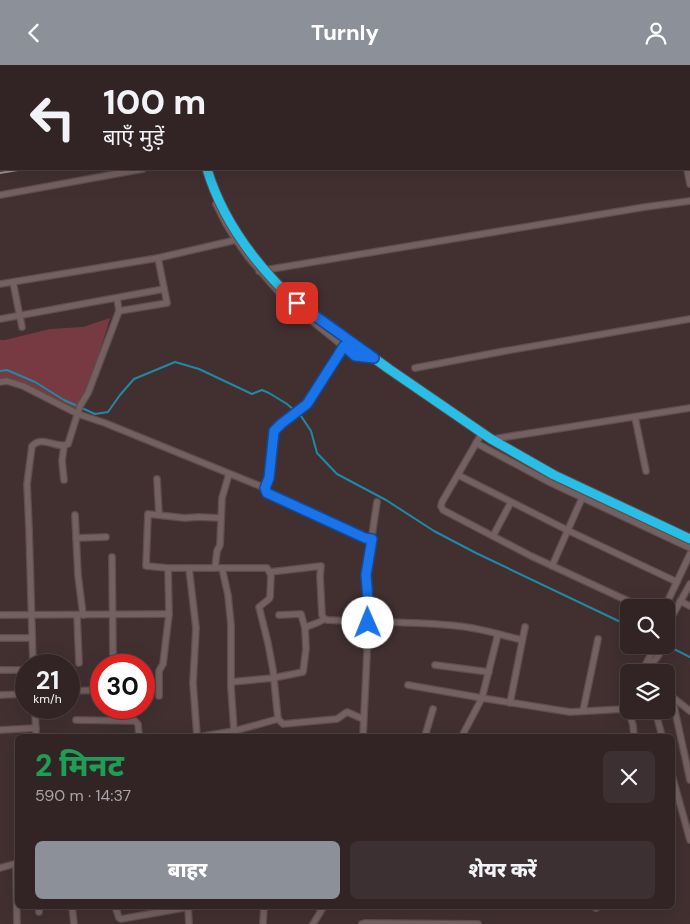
<!DOCTYPE html>
<html lang="hi">
<meta charset="utf-8">
<style>
body{margin:0;font-family:"DM Sans","Noto Sans Devanagari",sans-serif;background:#3d3032;color:#f1f3f6;height:100vh;display:flex;flex-direction:column;font-size:19px;white-space:nowrap}
*{box-sizing:border-box;margin:0}
p{font-size:16px;color:#a8a4a7}
.icon{flex:none;width:28px;height:28px;fill:none;stroke:currentColor;stroke-width:2;stroke-linecap:round;stroke-linejoin:round}
.map{position:relative;flex:1;overflow:hidden}
.details{position:absolute;left:15px;top:669px;width:660px;height:175px;display:flex;flex-direction:column;background:#322425;border-radius:8px;box-shadow:0 5px 20px #0002,0 0 0 1px #4d4142}
.details>*{flex:none}
.banner{position:absolute;left:0px;top:0px;width:690px;height:105px;box-shadow:0 5px 20px #0002,0 0 0 1px #4d4142;background:#322425;color:#f1f3f6;overflow:hidden}
.buttons{position:absolute;left:620px;top:534px;display:grid;gap:10px}
.buttons a{display:grid;place-items:center;width:55px;height:55px;border-radius:8px;background:#322425;box-shadow:0 5px 20px #0002,0 0 0 1px #4d4142;font-size:25px}
.speed{position:absolute;left:15px;top:589px;display:flex;gap:10px;font-size:25px;font-weight:700;text-align:center}
.speed>*{display:grid;place-content:center;width:65px;height:65px;border-radius:50%;background:#322425;box-shadow:0 5px 20px #0002,0 0 0 1px #4d4142;line-height:1}
.speed small{font-size:12px;font-weight:400}
.speed .limit{border:8px solid #d22;background:#fff;color:#111}
.pin{position:absolute;display:grid;place-items:center;width:42px;height:42px;color:#fff;margin:-21px;border-radius:10px;box-shadow:0 2px 8px #0006}
.me{position:absolute;width:55px;margin:-28px;rotate:359deg;stroke-linejoin:round;filter:drop-shadow(0 0 4px #0008)}
.turn{display:flex;align-items:center;gap:18px;height:105px;padding:0 20px;font-size:22px}
.turn .icon{width:65px;height:65px;stroke-width:2.5}
.turn b{display:block;font-size:35px;line-height:42px}
.round{display:grid;place-items:center;flex:none;width:52px;height:52px;border-radius:8px;background:#3d3032}
.head{display:flex;align-items:center;justify-content:space-between;height:85px;padding:0 20px}
h1{font-size:30px;font-weight:800;line-height:38px;color:#1e9e55}
.primary-button{display:flex;gap:10px;margin-top:auto;padding:10px 20px}
.primary-button a{flex:1;height:58px;border-radius:8px;background:#8c9099;color:#fff;font-size:20px;font-weight:800;line-height:58px;text-align:center}
.primary-button a+a{background:#3d3032;color:#f1f3f6}
header{display:flex;justify-content:space-between;align-items:center;height:65px;padding:0 20px;background:#8c9099;color:#fff;font-size:22px;font-weight:800}
.map>svg:first-child{display:block}
.green{fill:#783a42}
.lines{fill:none;stroke-linecap:round;stroke-linejoin:round}
.stream{stroke:#2189a5;stroke-width:2}
.minor-tunnel{stroke:#5c4b4c;stroke-width:5.5;stroke-dasharray:5.5 3;stroke-linecap:butt}
.minor-casing{stroke:#5c4d4e;stroke-width:8}
.highway-casing{stroke:#5c4d4e;stroke-width:11}
.minor{stroke:#746061;stroke-width:5.5}
.highway{stroke:#29bee6;stroke-width:9}
.rail{stroke:#9c8d8e;stroke-width:2}
.highway-bridge-casing{stroke:#5c4d4e;stroke-width:11;stroke-linecap:butt}
.highway-bridge{stroke:#29bee6;stroke-width:9}
.route-casing{stroke:#114b97;stroke-width:12}
.route{stroke:#1a73e8;stroke-width:9}
</style>
<header><svg class="icon" aria-label="back" viewBox="0 0 24 24"><path d="M15 5l-7 7 7 7"/></svg>Turnly<svg class="icon" aria-label="person" viewBox="0 0 24 24"><circle cx="12" cy="8" r="4"/><path d="M4 21q1-7 8-7t8 7"/></svg></header>
<div class="map">
<svg width="690" height="859" viewBox="0 0 690 859">
<rect width="100%" height="100%" fill="#423031"/>
<path class="green" d="M110,253C101,284 91,315 76,345L47,332L13,314L0,315V275H5L50,264L83,262Z"/>
<g class="lines">
<g class="stream">
<path d="M0,306L7,305L35,317L64,335L95,349L108,347L120,330L134,314L175,297L199,304L252,329L262,325L269,328L287,339L301,351L311,366L317,388L337,409L386,435L434,466L476,488L629,561"/>
<path d="M666,580L690,592"/>
</g>
<path class="minor-tunnel" d="M669,0V1"/>
<g class="minor-casing">
<g id="minor">
<path d="M28,0V1"/>
<path d="M136,0V1"/>
<path d="M173,0V1"/>
<path d="M184,0V1"/>
<path d="M363,1L366,0"/>
<path d="M689,12H690"/>
<path d="M0,34H1"/>
<path d="M0,86L1,85"/>
<path d="M687,104L690,119"/>
<path d="M0,130L143,104"/>
<path d="M216,139L226,159L236,175L248,192L276,224L286,235L355,291L372,293"/>
<path d="M259,206L645,142L690,136"/>
<path d="M13,217L22,262"/>
<path d="M0,219L158,193"/>
<path d="M117,233L119,246"/>
<path d="M0,254L164,224"/>
<path d="M415,303L505,286L690,254"/>
<path d="M0,317L7,316L23,321L78,349L105,358L265,423L269,413L274,366L281,359L307,339L344,281"/>
<path d="M635,352L646,406"/>
<path d="M482,368L442,437L441,441L443,445L531,491L641,542"/>
<path d="M493,374L690,343"/>
<path d="M476,378L551,418L690,483"/>
<path d="M64,381L62,396L64,415"/>
<path d="M458,410L567,465L677,517"/>
<path d="M157,414L159,450"/>
<path d="M265,423L267,428L365,473L372,474"/>
<path d="M75,450L78,510L83,550"/>
<path d="M221,453L198,452L185,453L148,449L146,501L168,503H267L271,510L270,532L269,534L259,542L268,578L273,605L278,654L283,659L337,654L347,647L363,654"/>
<path d="M493,471L511,437"/>
<path d="M76,473L106,472"/>
<path d="M112,492L113,589"/>
<path d="M552,501L582,433"/>
<path d="M189,503L196,563L193,618L197,671"/>
<path d="M215,503L217,486L220,480L222,433L229,409"/>
<path d="M222,503L228,530L231,560V622L234,666"/>
<path d="M270,507L321,501L320,511L322,550L324,554L328,555C371,558 415,556 458,561C480,563 501,570 522,575"/>
<path d="M680,536L690,541"/>
<path d="M665,542L690,489"/>
<path d="M0,550L169,549"/>
<path d="M77,550L79,598"/>
<path d="M279,550L301,549L305,563"/>
<path d="M666,562L690,519"/>
<path d="M0,573H32"/>
<path d="M666,578C671,571 674,561 668,555"/>
<path d="M33,600L29,463L27,419L32,381C43,369 56,385 68,379L80,341L88,328L119,246L167,238L158,193L236,175"/>
<path d="M435,600L489,607"/>
<path d="M643,604C654,599 659,590 665,580"/>
<path d="M0,605H26"/>
<path d="M641,608L656,580"/>
<path d="M231,617L273,613L303,607L306,584L305,563C311,559 318,559 324,554"/>
<path d="M408,620L482,633L498,569"/>
<path d="M69,626L101,625"/>
<path d="M666,627L690,646"/>
<path d="M0,630L26,629"/>
<path d="M159,631V606L163,599L169,549L168,503"/>
<path d="M672,632L690,715"/>
<path d="M510,638L525,562"/>
<path d="M35,642L36,671"/>
<path d="M627,642L633,660L634,671"/>
<path d="M655,645L662,671"/>
<path d="M583,646L598,574"/>
<path d="M76,655L135,656L138,659L139,671"/>
<path d="M0,665L36,663"/>
<path d="M204,671L234,666L278,654"/>
<path d="M363,671L369,547L366,510L377,437"/>
<path d="M425,671L433,644"/>
<path d="M462,671L482,633L570,647L625,644L629,640"/>
<path d="M672,710L690,775"/>
<path d="M16,799L17,859"/>
<path d="M0,803L18,798"/>
<path d="M39,841V847"/>
<path d="M72,841L74,859"/>
<path d="M115,841L119,853L121,854L195,841"/>
<path d="M313,841L324,842"/>
<path d="M188,842L189,859"/>
<path d="M596,843V841"/>
<path d="M263,859L264,841"/>
<path d="M313,859L324,841"/>
<path d="M362,859L366,858L478,859"/>
</g>
</g>
<g class="highway-casing">
<g id="highway">
<path d="M178,0V1"/>
<path d="M290,232L389,304L491,374L554,410L690,474"/>
</g>
</g>
<use href="#minor" class="minor"/>
<use href="#highway" class="highway"/>
<g class="rail">
<path d="M587,1L595,0"/>
<path d="M615,1L622,0"/>
<path d="M0,108L24,104"/>
</g>
<g class="highway-bridge-casing">
<path id="highway-bridge" d="M207,104C222,154 253,196 290,232"/>
</g>
<use href="#highway-bridge" class="highway-bridge"/>
</g>
<g class="lines">
<g class="route-casing">
<path id="route" d="M297,238L374,293L355,291L344,281L307,339L281,359L274,366L269,413L265,423L267,428L365,473L372,474L366,510L369,547L368,558"/>
</g>
<use href="#route" class="route"/>
</g>
</svg>
<div class="buttons">
<a><svg class="icon" aria-label="search" viewBox="0 0 24 24"><circle cx="10" cy="10" r="6"/><path d="M15 15l6 6"/></svg></a>
<a><svg class="icon" aria-label="layers" viewBox="0 0 24 24"><path d="M12 4l9 5-9 5-9-5zM3 14l9 5 9-5"/></svg></a>
</div>
<div class="speed"><div>21<small>km/h</small></div><div class="limit">30</div></div>
<div class="pin" style="left:297px;top:238px;background:#d93025"><svg class="icon" aria-label="arrive" viewBox="0 0 24 24"><path d="M6 21V4h12l-3 4 3 4H6"/></svg></div>
<svg class="me" style="left:368px;top:558px" viewBox="-20 -20 40 40"><circle r="19" fill="#fff"/><path d="M0-13L10 11 0 6-10 11z" fill="#1a73e8"/></svg>
<div class="banner">
<div class="turn"><svg class="icon" aria-label="left" viewBox="0 0 24 24"><path d="M17 20v-9H6M10 6l-5 5 5 5"/></svg><div><b>100 m</b>बाएँ मुड़ें</div></div>
</div>
<section class="details">
<div class="head"><div><h1>2 मिनट</h1><p>590 m · 14:37</p></div><a class="round"><svg class="icon" aria-label="close" viewBox="0 0 24 24"><path d="M6 6l12 12M18 6L6 18"/></svg></a></div>
<div class="primary-button"><a>बाहर</a><a>शेयर करें</a></div>
</section>
</div>
